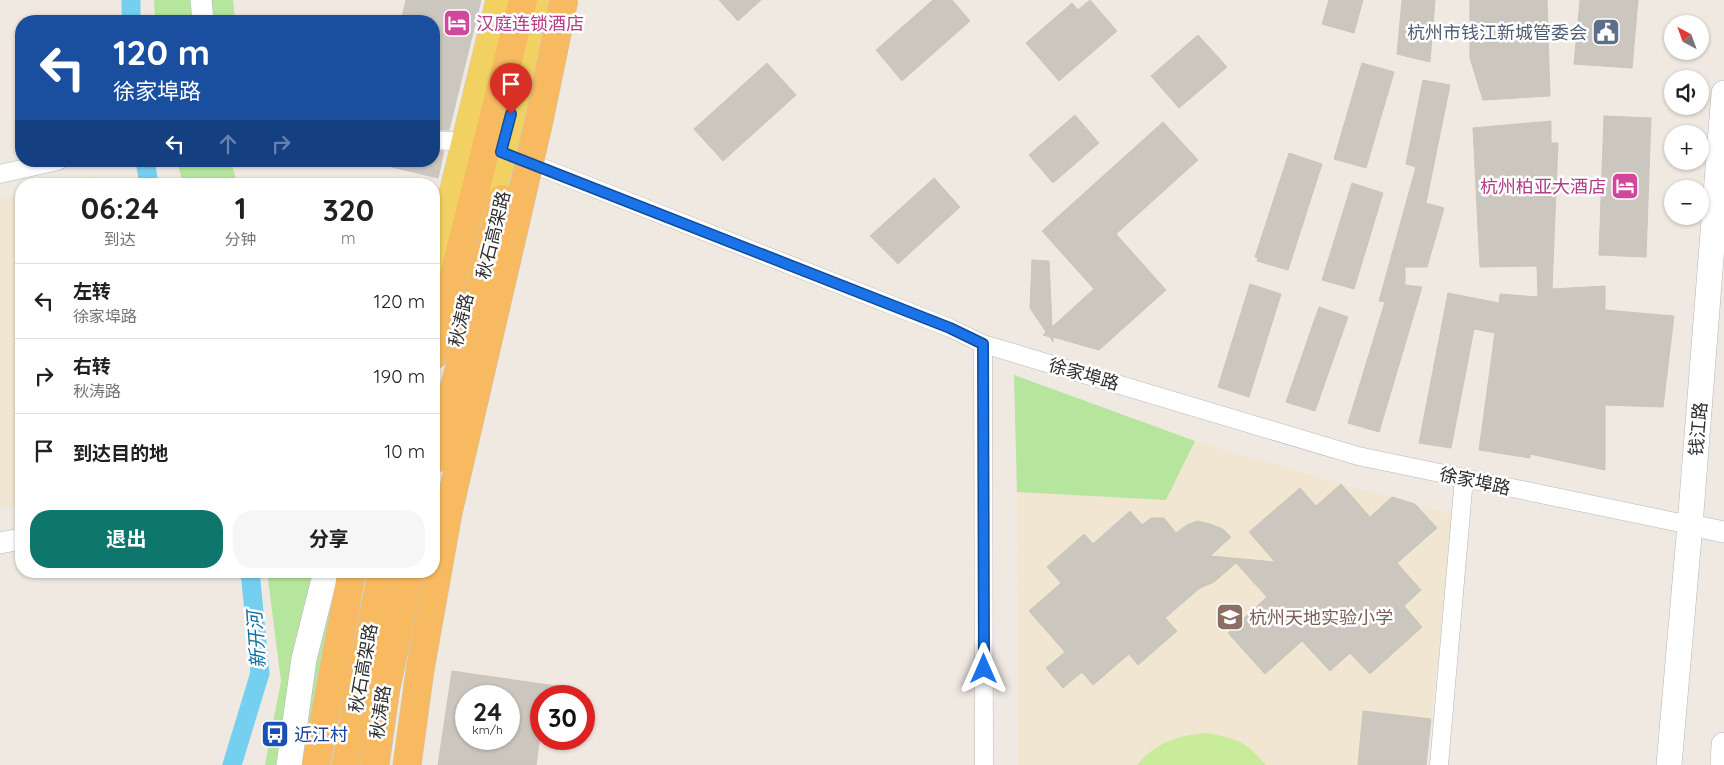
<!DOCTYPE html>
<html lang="zh">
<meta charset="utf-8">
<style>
body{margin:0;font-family:Quicksand,"Noto Sans SC",sans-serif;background:#f6f6f6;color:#202124;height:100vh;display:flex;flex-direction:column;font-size:19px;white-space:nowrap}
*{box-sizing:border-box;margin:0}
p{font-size:16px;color:#757577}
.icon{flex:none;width:28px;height:28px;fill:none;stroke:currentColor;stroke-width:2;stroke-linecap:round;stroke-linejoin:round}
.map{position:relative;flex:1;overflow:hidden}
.panel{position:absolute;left:15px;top:178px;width:425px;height:400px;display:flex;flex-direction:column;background:#fff;border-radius:20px;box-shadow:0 1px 4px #0004}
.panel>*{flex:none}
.guide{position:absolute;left:15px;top:15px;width:425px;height:152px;border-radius:20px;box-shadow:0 1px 4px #0004;background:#1a4fa0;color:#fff;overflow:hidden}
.needle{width:32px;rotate:319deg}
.controls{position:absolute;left:1664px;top:15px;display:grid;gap:10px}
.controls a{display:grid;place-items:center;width:45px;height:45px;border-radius:50%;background:#fff;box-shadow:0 1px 4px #0004;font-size:25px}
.speed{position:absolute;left:455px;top:685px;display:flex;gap:10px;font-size:25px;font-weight:700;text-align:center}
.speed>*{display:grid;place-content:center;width:65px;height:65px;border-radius:50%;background:#fff;box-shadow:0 1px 4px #0004;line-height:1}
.speed small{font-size:12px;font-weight:400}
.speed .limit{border:8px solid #d22;background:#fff;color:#111}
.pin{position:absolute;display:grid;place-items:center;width:42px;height:42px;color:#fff;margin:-51px -21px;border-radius:50% 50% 50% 0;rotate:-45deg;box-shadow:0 0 5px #0007}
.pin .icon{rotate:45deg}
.me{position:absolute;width:55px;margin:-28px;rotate:0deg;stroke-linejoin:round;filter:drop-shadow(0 0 4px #0008)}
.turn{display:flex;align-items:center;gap:18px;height:105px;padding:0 15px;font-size:22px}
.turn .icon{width:65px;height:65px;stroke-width:2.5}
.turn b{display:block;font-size:35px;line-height:42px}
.lanes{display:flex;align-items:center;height:48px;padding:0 15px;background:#0003;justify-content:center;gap:25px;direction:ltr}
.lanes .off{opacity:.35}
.eta{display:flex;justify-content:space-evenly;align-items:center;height:85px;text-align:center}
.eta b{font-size:30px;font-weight:700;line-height:35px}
.button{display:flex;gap:10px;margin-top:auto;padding:10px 15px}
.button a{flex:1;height:58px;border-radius:20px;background:#0f766e;color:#fff;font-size:20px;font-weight:700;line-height:58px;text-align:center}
.button a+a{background:#f6f6f6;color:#202124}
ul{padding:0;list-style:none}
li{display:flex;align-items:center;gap:15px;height:75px;padding:0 15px;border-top:1px solid #e0e0e0}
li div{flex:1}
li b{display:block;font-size:19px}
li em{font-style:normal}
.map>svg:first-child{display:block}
.education{fill:#f0e6d1}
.green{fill:#b6e59e}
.pitch{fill:#c9ec9a}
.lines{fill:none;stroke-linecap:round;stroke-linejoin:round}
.canal{stroke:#75cff0;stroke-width:19}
.building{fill:#cbc7bf;stroke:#cbc5ba;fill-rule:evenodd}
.minor-casing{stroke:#b4b7c1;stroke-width:19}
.tertiary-casing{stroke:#b4b7c1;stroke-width:22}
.secondary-casing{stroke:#b4b7c1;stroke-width:26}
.primary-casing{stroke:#c9c9c9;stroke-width:29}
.trunk-casing{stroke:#c9c9c9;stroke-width:29}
.minor{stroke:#fff;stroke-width:18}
.tertiary{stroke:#fff;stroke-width:21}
.secondary{stroke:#fff;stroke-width:25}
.primary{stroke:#f2d163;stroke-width:28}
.trunk{stroke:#f8ba60;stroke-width:28}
.trunk-bridge-casing{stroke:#c9c9c9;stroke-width:29;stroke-linecap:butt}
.trunk-bridge{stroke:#f8ba60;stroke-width:28}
.route-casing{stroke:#114b97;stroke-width:12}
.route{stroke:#1a73e8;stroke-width:9}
.labels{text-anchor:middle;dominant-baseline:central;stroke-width:5;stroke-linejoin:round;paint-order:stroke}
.hotel-label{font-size:18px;fill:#b23c85;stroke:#fff;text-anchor:start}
.service-label{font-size:18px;fill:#4e5e75;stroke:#fff;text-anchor:end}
.street-label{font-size:18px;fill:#2e2e2e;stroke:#fff}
.education-label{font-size:18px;fill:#785e54;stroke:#fff;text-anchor:start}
.transit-label{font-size:18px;fill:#164399;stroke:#fff;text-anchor:start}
.water-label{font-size:19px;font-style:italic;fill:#0d6fa3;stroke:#fff}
</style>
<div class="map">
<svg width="1724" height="765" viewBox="0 0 1724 765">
<rect width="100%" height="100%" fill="#efe9e1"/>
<g class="education">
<path d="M93,176L95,184H62Z"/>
<path d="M21,193V504L0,508V199Z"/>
<path d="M1195,441L1341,484L1454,515L1426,765H1018L1017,492L1166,500Z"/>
</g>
<g class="green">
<path d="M154,0H233L235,21H155Z"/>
<path d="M177,161H231L237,184H183Z"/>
<path d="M1014,375L1195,441L1166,500L1017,492Z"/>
<path d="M267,571H343L350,603L332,765H265L281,681Z"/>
</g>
<path class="pitch" d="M1208,733C1238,739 1246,742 1266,765H1137C1156,742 1179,735 1208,733Z"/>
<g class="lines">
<g class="canal">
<path d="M131,21V0"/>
<path d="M145,161L149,184"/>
<path d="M232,765L260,673L250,571"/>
</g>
</g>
<g class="building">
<path d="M406,0H481L449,130H434V21H401Z"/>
<path d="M719,0H761L738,21Z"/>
<path d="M933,0H952L970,21L902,81L876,50Z"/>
<path d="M1090,0L1117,31L1059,81L1026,43L1072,3L1078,10Z"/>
<path d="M1329,0H1363L1354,33L1322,24Z"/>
<path d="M1402,0H1435L1430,62L1397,54Z"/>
<path d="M1470,0H1547L1550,96L1483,100L1470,58Z"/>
<path d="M1580,0H1638L1632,68L1574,64Z"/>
<path d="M1198,35L1227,67L1179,108L1151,76Z"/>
<path d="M767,63L796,95L723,161L694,129Z"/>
<path d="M1362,63L1394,72L1366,168L1334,159Z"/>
<path d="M1423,80L1450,85L1426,203L1444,208L1427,267H1405V285L1422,287L1379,432L1348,423L1385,302L1379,301L1416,167L1406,164Z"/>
<path d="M1075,115L1099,143L1053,183L1029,155Z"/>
<path d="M1604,116L1651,118L1646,257L1599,255Z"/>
<path d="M1551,121V143H1558L1552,289L1605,286V310L1674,316L1663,407L1605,405V470L1530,454V458L1479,450L1495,333L1474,329L1451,448L1419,443L1448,293L1499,303L1500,294L1538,297L1537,266L1480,267L1473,128Z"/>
<path d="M1163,122L1198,160L1116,234L1166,290L1099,350L1053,337V342L1050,337L1043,335L1046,332L1030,308L1032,260L1049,261L1052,327L1094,289L1042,231Z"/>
<path d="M434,151H444L438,178L392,167L393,161H434Z"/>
<path d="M1289,153L1322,164L1288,270L1257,261L1258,258L1255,257Z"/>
<path d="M934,178L960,207L898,264L870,236Z"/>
<path d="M1352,183L1383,193L1354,289L1322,280Z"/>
<path d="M1250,284L1281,294L1249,397L1218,387Z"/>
<path d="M1319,307L1348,317L1315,411L1286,402Z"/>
<path d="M1341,484L1370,517L1392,497L1415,504L1437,528L1397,563L1421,590L1404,606L1422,627L1370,674L1350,653L1330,671L1302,641L1265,674L1228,633L1267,597L1236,563L1214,582L1200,588L1165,618L1177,631L1138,665L1129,654L1093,685L1082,672L1063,688L1046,668L1065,652L1029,611L1061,583L1047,567L1084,534L1093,544L1130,511L1142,525L1151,518H1164L1176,533L1187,525L1197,521L1210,524L1223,529L1231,537L1210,556L1275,562L1249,532L1300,488L1316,506Z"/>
<path d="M452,671L569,688V696H541V728L536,765H438ZM466,696H509V739H466Z"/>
<path d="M1363,711L1431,719L1426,765H1358Z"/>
</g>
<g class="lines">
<g class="minor-casing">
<g id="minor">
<path d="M434,140L466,142"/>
<path d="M520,159L950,328L983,344L1358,456L1690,525"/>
<path d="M0,174L58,161"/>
<path d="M983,344L984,765"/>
<path d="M1439,765L1464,478"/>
</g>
</g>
<g class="tertiary-casing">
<g id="tertiary">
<path d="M201,0L203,21"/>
<path d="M1690,525L1724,532"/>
<path d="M0,543L21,539"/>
</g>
</g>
<g class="secondary-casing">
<g id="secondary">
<path d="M289,765L304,659L326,571"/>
<path d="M1669,765L1690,525L1724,93"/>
<path d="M1723,765L1724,745"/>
</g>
</g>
<g class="primary-casing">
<g id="primary">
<path d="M484,227L540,0"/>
<path d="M434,272L500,0"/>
</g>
</g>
<g class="trunk-casing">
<g id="trunk">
<path d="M434,355L523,0"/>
<path d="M316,765L352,571"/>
<path d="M346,765L361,676L382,571"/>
<path d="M375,765L386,688L411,571"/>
<path d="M407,765L420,670"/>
</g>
</g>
<use href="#minor" class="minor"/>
<use href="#tertiary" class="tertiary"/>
<use href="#secondary" class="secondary"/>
<use href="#primary" class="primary"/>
<use href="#trunk" class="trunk"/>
<g class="trunk-bridge-casing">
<g id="trunk-bridge">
<path d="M436,459L502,199"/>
<path d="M420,670L448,513L539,121L564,0"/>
</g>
</g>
<use href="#trunk-bridge" class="trunk-bridge"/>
</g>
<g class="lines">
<g class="route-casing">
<path id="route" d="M511,114L501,152L950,328L983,344L984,669"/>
</g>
<use href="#route" class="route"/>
</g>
<defs>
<g id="hotel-square" transform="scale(1.4375)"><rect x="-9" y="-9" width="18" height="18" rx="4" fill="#d1479c" stroke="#fff"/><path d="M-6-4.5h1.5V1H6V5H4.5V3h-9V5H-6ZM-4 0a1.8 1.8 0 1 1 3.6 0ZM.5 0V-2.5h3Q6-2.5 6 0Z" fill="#fff"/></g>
<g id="civic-square" transform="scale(1.4375)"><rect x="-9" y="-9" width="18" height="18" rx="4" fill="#5c6f8a" stroke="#fff"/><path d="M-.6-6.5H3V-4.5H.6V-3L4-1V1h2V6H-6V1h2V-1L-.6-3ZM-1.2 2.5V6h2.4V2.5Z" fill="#fff"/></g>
<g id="school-square" transform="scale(1.4375)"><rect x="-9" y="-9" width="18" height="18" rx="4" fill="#8d6e63" stroke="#fff"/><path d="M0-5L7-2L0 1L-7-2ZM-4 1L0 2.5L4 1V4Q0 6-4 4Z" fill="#fff"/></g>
<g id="bus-square" transform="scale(1.4375)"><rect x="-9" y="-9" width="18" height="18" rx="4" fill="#1a4fb4" stroke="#fff"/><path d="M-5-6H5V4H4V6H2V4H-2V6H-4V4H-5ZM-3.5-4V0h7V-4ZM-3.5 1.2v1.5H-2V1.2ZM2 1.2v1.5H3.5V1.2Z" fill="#fff"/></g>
</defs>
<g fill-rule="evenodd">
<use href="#hotel-square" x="457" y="23"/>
<use href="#civic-square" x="1606" y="32"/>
<use href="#hotel-square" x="1625" y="186"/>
<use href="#school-square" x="1230" y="617"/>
<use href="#bus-square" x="275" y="734"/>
</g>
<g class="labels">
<g class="hotel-label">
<text x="476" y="23">汉庭连锁酒店</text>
<text x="1606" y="186" text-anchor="end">杭州柏亚大酒店</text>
</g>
<g class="service-label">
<text x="1587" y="32">杭州市钱江新城管委会</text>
</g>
<g class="street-label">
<text transform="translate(493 235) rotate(-76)">秋石高架路</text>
<text transform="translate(461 320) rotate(-77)">秋涛路</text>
<text transform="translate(1084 374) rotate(16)">徐家埠路</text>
<text transform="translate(1698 429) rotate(-85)">钱江路</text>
<text transform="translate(1475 481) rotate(12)">徐家埠路</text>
<text transform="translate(363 668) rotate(-80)">秋石高架路</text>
<text transform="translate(380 712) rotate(-82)">秋涛路</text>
</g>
<g class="education-label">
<text x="1249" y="617">杭州天地实验小学</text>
</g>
<g class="transit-label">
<text x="294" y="734">近江村</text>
</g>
<g class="water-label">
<text transform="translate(256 640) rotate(-94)">新开河</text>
</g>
</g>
</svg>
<div class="controls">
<a><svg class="needle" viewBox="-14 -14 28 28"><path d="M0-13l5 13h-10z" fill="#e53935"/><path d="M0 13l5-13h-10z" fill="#757577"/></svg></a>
<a><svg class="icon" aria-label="sound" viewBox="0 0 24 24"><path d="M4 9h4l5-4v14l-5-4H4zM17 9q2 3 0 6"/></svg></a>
<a>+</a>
<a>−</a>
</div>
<div class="speed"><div>24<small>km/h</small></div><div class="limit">30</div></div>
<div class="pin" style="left:511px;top:114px;background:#d93025"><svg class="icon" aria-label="arrive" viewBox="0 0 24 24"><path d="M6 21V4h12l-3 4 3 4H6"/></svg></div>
<svg class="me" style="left:984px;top:669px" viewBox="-20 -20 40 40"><path d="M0-17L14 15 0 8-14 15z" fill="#1a73e8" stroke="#fff" stroke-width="4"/></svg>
<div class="guide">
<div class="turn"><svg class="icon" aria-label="left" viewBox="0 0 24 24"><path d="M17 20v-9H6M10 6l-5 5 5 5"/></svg><div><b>120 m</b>徐家埠路</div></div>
<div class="lanes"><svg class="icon" aria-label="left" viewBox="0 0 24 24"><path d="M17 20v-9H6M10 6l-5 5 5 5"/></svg><svg class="icon off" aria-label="ahead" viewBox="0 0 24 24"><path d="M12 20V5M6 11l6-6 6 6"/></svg><svg class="icon off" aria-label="right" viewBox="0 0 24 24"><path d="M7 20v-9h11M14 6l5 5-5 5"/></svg></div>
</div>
<section class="panel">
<div class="eta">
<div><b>06:24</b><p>到达</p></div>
<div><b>1</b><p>分钟</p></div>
<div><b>320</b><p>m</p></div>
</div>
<ul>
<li><svg class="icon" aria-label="left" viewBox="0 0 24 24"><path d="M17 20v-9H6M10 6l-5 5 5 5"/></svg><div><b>左转</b><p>徐家埠路</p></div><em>120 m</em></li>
<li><svg class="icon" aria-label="right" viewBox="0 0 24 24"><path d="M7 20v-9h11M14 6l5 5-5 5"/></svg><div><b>右转</b><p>秋涛路</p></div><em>190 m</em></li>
<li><svg class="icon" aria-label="arrive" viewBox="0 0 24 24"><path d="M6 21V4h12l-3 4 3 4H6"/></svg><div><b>到达目的地</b></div><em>10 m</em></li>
</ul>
<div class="button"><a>退出</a><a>分享</a></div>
</section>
</div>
